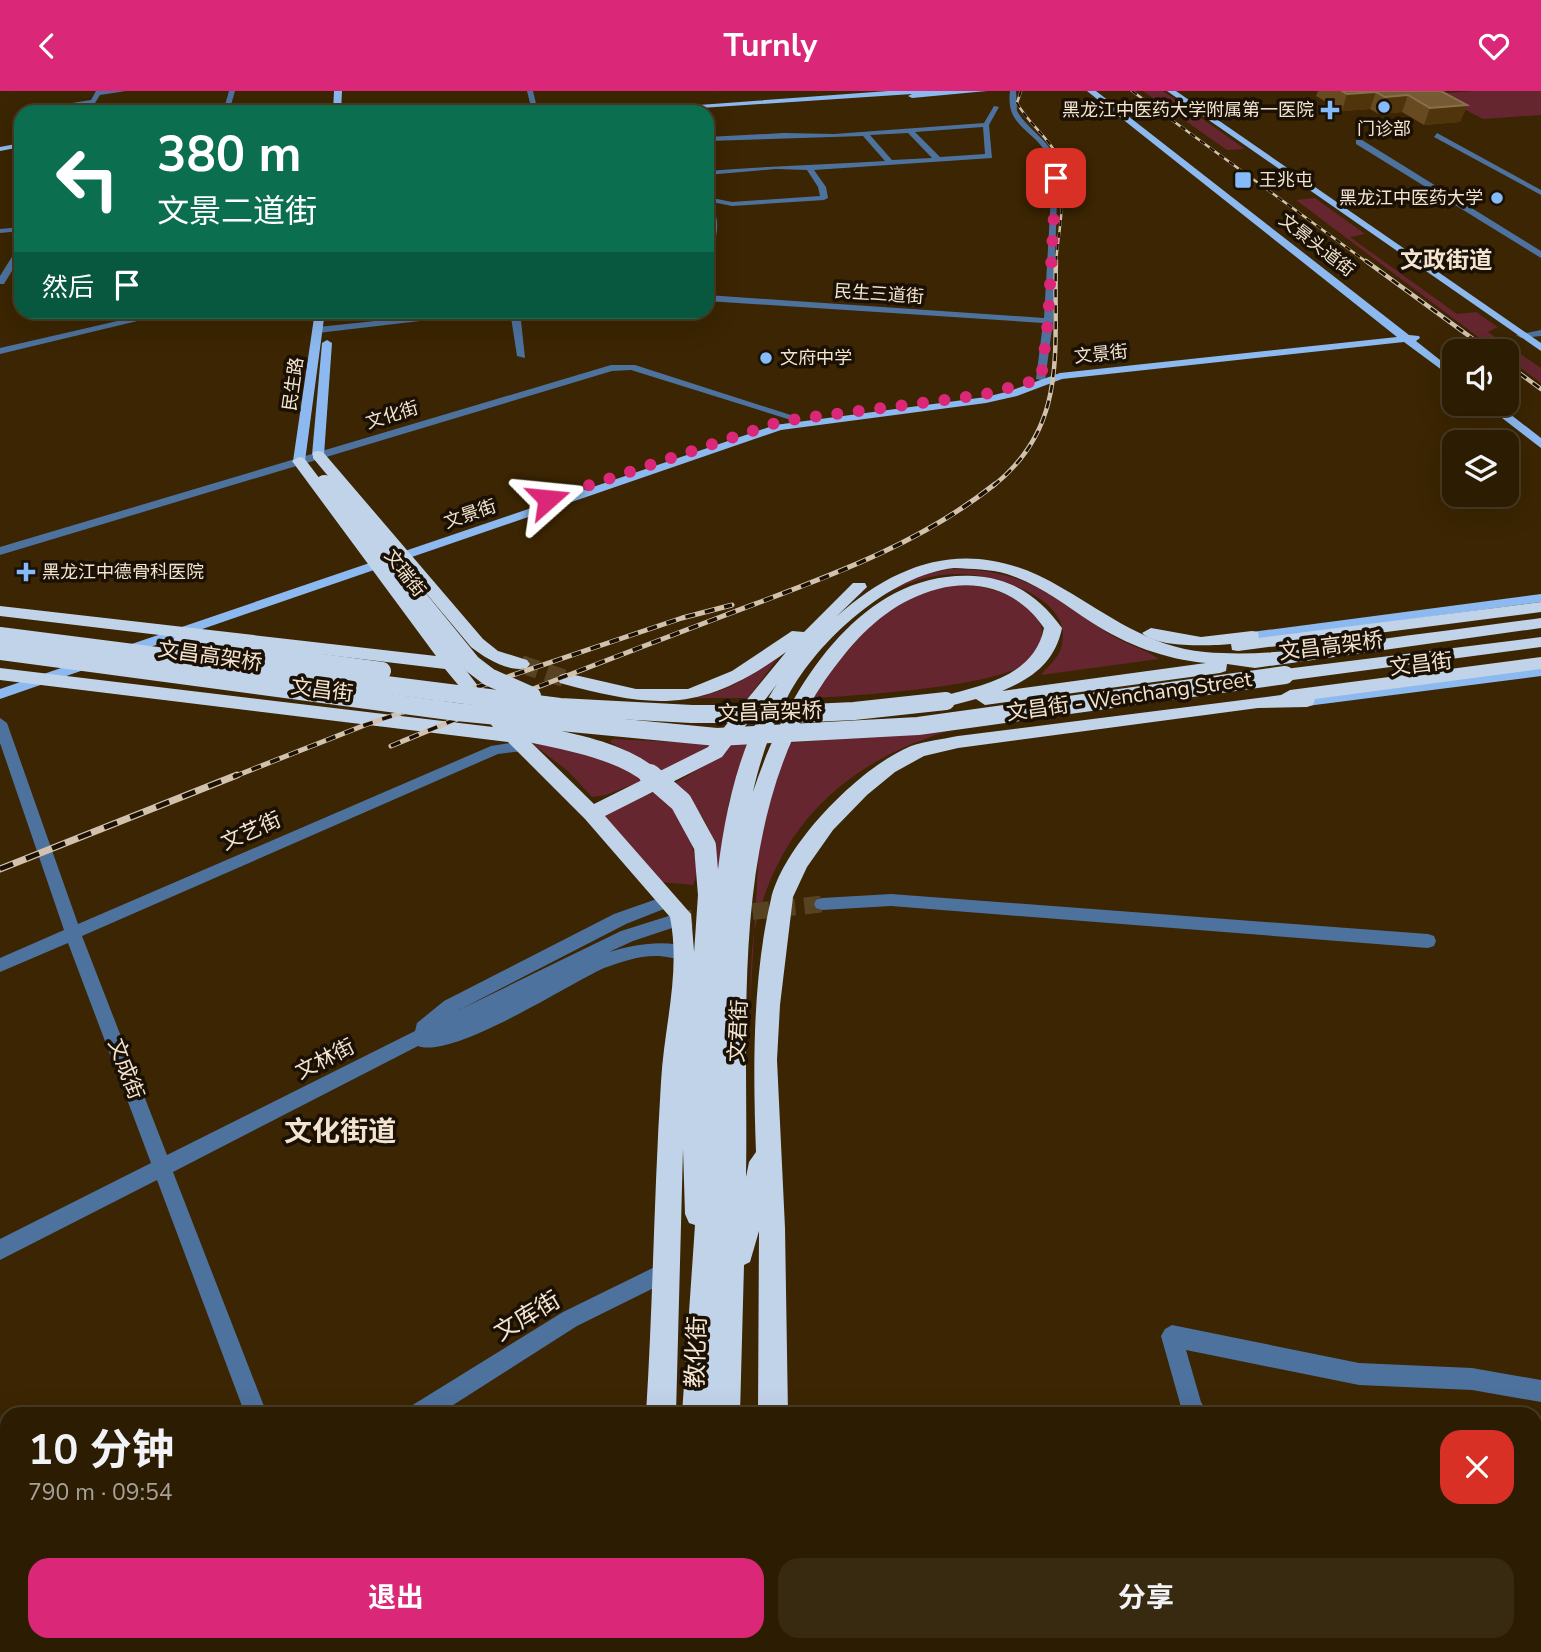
<!DOCTYPE html>
<html lang="zh">
<meta charset="utf-8">
<style>
body{margin:0;font-family:"Nunito Sans","Noto Sans SC",sans-serif;background:#382911;color:#f1f3f6;height:100vh;display:flex;flex-direction:column;font-size:26px;white-space:nowrap}
*{box-sizing:border-box;margin:0}
p{font-size:23px;color:#a6a199}
.icon{flex:none;width:38px;height:38px;fill:none;stroke:currentColor;stroke-width:2;stroke-linecap:round;stroke-linejoin:round}
.map{position:relative;flex:1;overflow:hidden}
.side{position:absolute;left:0px;top:1316px;width:1542px;height:245px;display:flex;flex-direction:column;background:#2c1c02;border-radius:21px 21px 0 0;box-shadow:0 7px 28px #0002,0 0 0 2px #483a24}
.side>*{flex:none}
.banner{position:absolute;left:14px;top:14px;width:700px;height:214px;border-radius:21px;box-shadow:0 7px 28px #0002,0 0 0 2px #483a24;background:#0b6e4f;color:#fff;overflow:hidden}
.tools{position:absolute;left:1442px;top:248px;display:grid;gap:14px}
.tools a{display:grid;place-items:center;width:77px;height:77px;border-radius:14px;background:#2c1c02;box-shadow:0 7px 28px #0002,0 0 0 2px #483a24;font-size:35px}
.pin{position:absolute;display:grid;place-items:center;width:60px;height:60px;color:#fff;margin:-30px;border-radius:14px;box-shadow:0 4px 10px #0006}
.me{position:absolute;width:77px;margin:-38px;rotate:72deg;stroke-linejoin:round;filter:drop-shadow(0 0 5px #0008)}
.turn{display:flex;align-items:center;gap:24px;height:147px;padding:0 28px;font-size:32px}
.turn .icon{width:91px;height:91px;stroke-width:2.5}
.turn b{display:block;font-size:49px;line-height:60px}
.then{display:flex;align-items:center;height:66px;padding:0 28px;background:#0003;gap:14px;font-size:26px}
.round{display:grid;place-items:center;flex:none;width:74px;height:74px;border-radius:21px;background:#382911}
.headline{display:flex;align-items:center;justify-content:space-between;height:119px;padding:0 28px}
h1{font-size:42px;font-weight:700;line-height:52px}
.cta{display:flex;gap:14px;margin-top:auto;padding:14px 28px}
.cta a{flex:1;height:80px;border-radius:21px;background:#db2777;color:#fff;font-size:28px;font-weight:700;line-height:80px;text-align:center}
.cta a+a{background:#382911;color:#f1f3f6}
header{display:flex;justify-content:space-between;align-items:center;height:91px;padding:0 28px;background:#db2777;color:#fff;font-size:32px;font-weight:700}
.map>svg:first-child{display:block}
.green{fill:#65262f}
.lines{fill:none;stroke-linecap:round;stroke-linejoin:round}
.minor-tunnel{stroke:#574221;stroke-width:17;stroke-dasharray:17 9;stroke-linecap:butt}
.highway-tunnel{stroke:#574221;stroke-width:18;stroke-dasharray:18 9;stroke-linecap:butt}
.minor{fill:#4d729e;fill-rule:evenodd}
.major{fill:#8cb9ef;fill-rule:evenodd}
.highway{fill:#c1d3e9;fill-rule:evenodd}
.rail-far3-casing{stroke:#d2c2ad;stroke-width:2.5}
.rail-far2-casing{stroke:#d2c2ad;stroke-width:4.5}
.rail-far1-casing{stroke:#d2c2ad;stroke-width:5}
.rail-casing{stroke:#d2c2ad;stroke-width:7}
.rail-far3{stroke:#1a1004;stroke-width:2;stroke-dasharray:6;stroke-linecap:butt}
.rail-far2{stroke:#1a1004;stroke-width:2.5;stroke-dasharray:8;stroke-linecap:butt}
.rail-far1{stroke:#1a1004;stroke-width:3.5;stroke-dasharray:10;stroke-linecap:butt}
.rail{stroke:#1a1004;stroke-width:4.5;stroke-dasharray:14;stroke-linecap:butt}
.highway-bridge-far2{stroke:#c1d3e9;stroke-width:13}
.highway-bridge-far1{stroke:#c1d3e9;stroke-width:18}
.highway-bridge{stroke:#c1d3e9;stroke-width:22}
.wall{fill:#674a1f}
.shaded-wall{fill:#4f340c}
.building{fill:#765a33;stroke:#89704c;stroke-width:2}
.route{stroke:#db2777;stroke-width:12;stroke-dasharray:0 21.6}
.poi-dot{fill:#86bbfb;stroke:#1a1004;stroke-width:2.5}
.labels{text-anchor:middle;dominant-baseline:central;stroke-width:7;stroke-linejoin:round;paint-order:stroke}
.far-poi-label{font-size:18px;fill:#f3e4d2;stroke:#1a1004;text-anchor:start}
.far-street-label{font-size:18px;fill:#f3e4d2;stroke:#1a1004}
.street-label{font-size:21px;fill:#f3e4d2;stroke:#1a1004}
.far-district-label{font-size:23px;font-weight:bold;fill:#f3e4d2;stroke:#1a1004}
.near-street-label{font-size:24px;fill:#f3e4d2;stroke:#1a1004}
.district-label{font-size:28px;font-weight:bold;fill:#f3e4d2;stroke:#1a1004}
</style>
<header><svg class="icon" aria-label="back" viewBox="0 0 24 24"><path d="M15 5l-7 7 7 7"/></svg>Turnly<svg class="icon" aria-label="heart" viewBox="0 0 24 24"><path d="M12 20l-8-8c-3-5 5-10 8-4 3-6 11-1 8 4z"/></svg></header>
<div class="map">
<svg width="1541" height="1561" viewBox="0 0 1541 1561">
<rect width="100%" height="100%" fill="#3b2502"/>
<g class="green">
<path d="M1143,0H1163L1245,58L1227,59Z"/>
<path d="M1473,0H1541V24L1483,28L1435,3Z"/>
<path d="M1315,107L1365,143L1350,146L1457,223L1476,221L1498,236L1488,241L1541,277V292L1507,267V261H1498L1296,109Z"/>
<path d="M951,478C1028,478 1051,506 1111,544C1126,553 1145,558 1159,568L1041,584C1049,574 1060,566 1062,553C1073,506 993,483 959,483C930,483 907,491 883,505L916,485Z"/>
<path d="M964,493C993,497 1020,504 1038,529C1044,538 1043,545 1038,554C1036,558 1034,564 1031,568C1008,596 851,605 811,607C841,563 874,518 926,499C937,494 952,494 964,493Z"/>
<path d="M781,563L748,607H694C728,601 754,583 781,563Z"/>
<path d="M958,637C853,667 781,727 755,837C750,862 751,892 750,918L760,736L789,652Z"/>
<path d="M525,647L596,662L644,689L606,704L592,706L568,680Z"/>
<path d="M613,648L712,653L664,681L610,651Z"/>
<path d="M734,652H749L729,710L717,807C716,748 716,737 675,692L709,672Z"/>
<path d="M659,700C677,718 706,768 693,794L660,791L604,724L622,712Z"/>
</g>
<g class="lines">
<path class="minor-tunnel" d="M675,829L822,813"/>
<path class="highway-tunnel" d="M521,573L566,588"/>
<g class="minor">
<path d="M96,0H126L100,4L95,12L76,15L70,21H42L68,17L72,12L91,9Z"/>
<path d="M229,0H235L229,21H223Z"/>
<path d="M527,0H533L538,21L532,20Z"/>
<path d="M1010,0H1016L1017,20C1029,41 1054,51 1058,76L1053,230L1045,290L1036,288L1043,232L707,210V204L1044,227L1052,87C1051,80 1052,71 1048,65C1035,39 1005,36 1010,0Z"/>
<path d="M994,15L999,16L989,34L992,67L814,79L826,96L828,107L824,109L732,115L707,110V106L732,111L820,105L818,96L807,79L776,78L707,84V80C766,75 825,74 885,70L863,45L707,50V46L784,42L834,43L984,32ZM983,36L985,63L940,66L915,41ZM908,42L932,67L892,69L870,44Z"/>
<path d="M666,18L668,19L669,21H663Z"/>
<path d="M1437,42L1541,99V104L1434,46Z"/>
<path d="M1356,49H1362L1541,160V167L1356,53Z"/>
<path d="M707,113C723,125 717,145 711,162L707,165C707,155 711,144 710,136C710,128 707,121 707,113Z"/>
<path d="M21,136V140L0,142V138Z"/>
<path d="M21,155V165L4,193H0V185L18,156Z"/>
<path d="M161,220H179L0,263V257Z"/>
<path d="M470,220H505L318,242L313,239L318,236Z"/>
<path d="M510,220H520L525,267L517,265Z"/>
<path d="M1541,239V245L1521,247L1516,244Z"/>
<path d="M611,274H635L800,327L791,329L631,279L612,280L0,464V456Z"/>
<path d="M0,627L7,632L78,833L491,655L523,650L530,655L523,660L498,663L82,845L167,1064L415,940L417,932L444,910L614,823L668,804L674,806L676,810L674,814L626,833L459,919L621,840L675,823L681,824L683,829L681,834L633,850L609,861C636,853 665,848 692,857L694,862L692,867C681,870 670,866 659,865C640,864 621,871 604,877C567,894 453,968 418,955L173,1081L267,1323H245L157,1089L0,1169V1148L151,1072L68,852L0,881V867L64,839L0,652Z"/>
<path d="M891,803L1428,843L1434,845L1436,850L1434,855L1428,857L891,815L822,819L816,817L814,813L816,809L822,807Z"/>
<path d="M667,1170L674,1173L677,1180L674,1187L577,1235L439,1323H408L411,1315L563,1221Z"/>
<path d="M1172,1234L1359,1272L1472,1277L1541,1289V1311L1472,1299L1359,1294L1186,1259L1201,1311L1208,1323H1183L1161,1245L1165,1238Z"/>
<path d="M333,1554H357L359,1561H335Z"/>
<path d="M1374,1554H1402L1404,1561H1376Z"/>
</g>
<g class="major">
<path d="M334,0H342L341,21H333Z"/>
<path d="M888,0H987L912,7L908,5L912,3L641,21H603Z"/>
<path d="M1087,0H1096L1409,244L1419,245L1420,247L1416,250L1454,280V288L1404,251L1062,288L1017,305L986,312L781,339L124,565H114L112,562L114,559L775,334L986,306L1010,300L1060,282L1397,246Z"/>
<path d="M1167,0H1176L1541,252V260Z"/>
<path d="M621,12L618,16L513,21L517,19Z"/>
<path d="M21,52V56L0,60V56Z"/>
<path d="M315,220H325L305,370L299,374L293,370Z"/>
<path d="M327,249L332,252L324,364L318,368L312,364L322,252Z"/>
<path d="M1484,313H1497L1541,347V357Z"/>
<path d="M1541,503V511L1252,549L1245,545L1252,541Z"/>
<path d="M93,566L100,571L98,574L0,608V598Z"/>
<path d="M1541,575V585L1307,615L1299,610L1307,605Z"/>
</g>
<g class="highway">
<path d="M318,360L323,361L483,548L498,560L527,569L530,573L527,577C509,582 485,567 471,556L313,367V361Z"/>
<path d="M299,366L304,367L491,612L594,713L708,656L786,561C701,622 656,618 560,592L557,588L560,584L566,582L636,598H688L732,580L792,540L804,541L853,492H865L867,496L836,526C906,463 979,447 1062,497C1109,524 1149,556 1205,561C1261,566 1313,557 1368,550C1426,542 1483,535 1541,527V537L1255,577L1227,573L1226,580L1220,582L985,614L976,608L946,616L940,614L937,610L940,606C982,594 1034,586 1044,537C1020,501 980,487 938,498C899,508 869,533 844,564C726,707 749,913 746,1086L749,1071L756,1061C753,979 752,889 771,808C784,753 860,676 911,655C926,650 943,648 958,645L1281,604L1290,599L1541,566V578L1315,608L1313,614L1307,616L1258,617L958,657L924,665L895,681L867,704L833,739L807,776L793,806L780,914L777,969L785,1137L788,1323H758L759,1140L750,1171L744,1174L740,1323H682L695,1134L689,1132L685,1123L683,1058L676,1323H646C653,1212 654,1102 661,991C664,935 681,882 670,826L585,728L508,651L0,589V577L493,636L445,578L0,525V515L436,565L292,370ZM954,477C972,478 990,478 1007,483C1038,493 1064,513 1091,531C1127,554 1164,568 1206,572L1002,600C1033,587 1055,571 1062,537C1040,506 1012,487 974,485C857,478 784,606 753,701C760,669 772,634 788,605C818,549 890,484 954,477ZM777,593C700,712 715,883 704,1019L694,1013L684,1019L696,884L691,823L605,725L722,666Z"/>
<path d="M1541,511V521L1238,560L1232,559L1231,553C1211,555 1156,557 1142,542L1151,537L1201,546L1252,540L1258,541L1259,547Z"/>
<path d="M1541,546V556L1285,590L1276,584L1285,578Z"/>
<path d="M630,1554H664L663,1561H629Z"/>
<path d="M667,1554H732V1561H666Z"/>
<rect x="758" y="1554" width="34" height="7"/>
</g>
<g class="rail-far3-casing">
<g id="rail-far3">
<path d="M1021,0L1017,12C1027,30 1043,42 1054,59C1071,85 1058,141 1056,172"/>
<path d="M1132,0L1368,172"/>
</g>
</g>
<g class="rail-far2-casing">
<g id="rail-far2">
<path d="M1366,170L1491,261"/>
<path d="M1507,273L1541,298"/>
<path d="M993,395C1070,334 1053,257 1056,170"/>
</g>
</g>
<g class="rail-far1-casing">
<g id="rail-far1">
<path d="M391,655C501,609 612,567 723,525C818,489 915,457 995,393"/>
<path d="M233,686L365,634L682,527L732,514"/>
</g>
</g>
<g class="rail-casing">
<path id="rail" d="M0,778L237,684"/>
</g>
<use href="#rail-far3" class="rail-far3"/>
<use href="#rail-far2" class="rail-far2"/>
<use href="#rail-far1" class="rail-far1"/>
<use href="#rail" class="rail"/>
<path class="highway-bridge-far2" d="M323,391L326,395"/>
<g class="highway-bridge-far1">
<path d="M325,393L472,573L489,586L532,605"/>
<path d="M0,545L560,616L692,623H790L854,620L946,610"/>
<path d="M181,553L382,580"/>
<path d="M0,560L457,621L717,646L918,635L1285,584"/>
<path d="M519,640C560,649 620,658 652,686"/>
</g>
<path class="highway-bridge" d="M650,684L681,711L705,755L709,804L694,1024"/>
</g>
<path class="wall" d="M1318,0H1441L1467,14L1460,31L1424,34L1402,21L1379,23L1370,18L1342,20L1316,5Z"/>
<g class="shaded-wall">
<path d="M1376,1L1370,18L1342,20L1347,3Z"/>
<path d="M1408,4L1402,21L1379,23L1385,6Z"/>
<path d="M1467,14L1460,31L1424,34L1430,17Z"/>
</g>
<path class="building" d="M1342,0H1441L1467,14L1430,17L1408,4L1385,6L1376,1L1347,3Z"/>
<g class="lines">
<path class="route" d="M548,408L782,330L982,304L1041,288L1048,230L1056,87"/>
</g>
<g class="poi-dot">
<circle cx="1384" cy="16" r="7"/>
<path d="M1326.5 8.5h7v7h7v7h-7v7h-7v-7h-7v-7h7z"/>
<rect x="1234" y="80" width="18" height="18" rx="3.5"/>
<circle cx="1497" cy="107" r="7"/>
<circle cx="766" cy="267" r="7"/>
<path d="M22.5 470.5h7v7h7v7h-7v7h-7v-7h-7v-7h7z"/>
</g>
<g class="labels">
<g class="far-poi-label">
<text x="1314" y="19" text-anchor="end">黑龙江中医药大学附属第一医院</text>
<text x="1384" y="38" text-anchor="middle">门诊部</text>
<text x="1259" y="89">王兆屯</text>
<text x="1483" y="107" text-anchor="end">黑龙江中医药大学</text>
<text x="780" y="267">文府中学</text>
<text x="42" y="481">黑龙江中德骨科医院</text>
</g>
<g class="far-street-label">
<text transform="translate(1317 154) rotate(38)">文景头道街</text>
<text transform="translate(879 203) rotate(4)">民生三道街</text>
<text transform="translate(1101 263) rotate(-6)">文景街</text>
<text transform="translate(293 293) rotate(-82)">民生路</text>
<text transform="translate(392 324) rotate(-17)">文化街</text>
<text transform="translate(470 423) rotate(-19)">文景街</text>
<text transform="translate(405 482) rotate(52)">文瑞街</text>
</g>
<g class="street-label">
<text transform="translate(1331 555) rotate(-7)">文昌高架桥</text>
<text transform="translate(210 565) rotate(8)">文昌高架桥</text>
<text transform="translate(1421 573) rotate(-7)">文昌街</text>
<text transform="translate(322 599) rotate(7)">文昌街</text>
<text transform="translate(1129 605) rotate(-8)">文昌街 - Wenchang Street</text>
<text transform="translate(770 621) rotate(-2)">文昌高架桥</text>
<text transform="translate(251 740) rotate(-24)">文艺街</text>
<text transform="translate(738 940) rotate(-87)">文君街</text>
<text transform="translate(325 968) rotate(-27)">文林街</text>
<text transform="translate(126 978) rotate(69)">文成街</text>
</g>
<g class="far-district-label">
<text x="1446" y="169">文政街道</text>
</g>
<g class="near-street-label">
<text transform="translate(527 1225) rotate(-31)">文库街</text>
<text transform="translate(696 1261) rotate(-88)">教化街</text>
</g>
<g class="district-label">
<text x="340" y="1041">文化街道</text>
</g>
</g>
</svg>
<div class="tools">
<a><svg class="icon" aria-label="sound" viewBox="0 0 24 24"><path d="M4 9h4l5-4v14l-5-4H4zM17 9q2 3 0 6"/></svg></a>
<a><svg class="icon" aria-label="layers" viewBox="0 0 24 24"><path d="M12 4l9 5-9 5-9-5zM3 14l9 5 9-5"/></svg></a>
</div>
<div class="pin" style="left:1056px;top:87px;background:#d93025"><svg class="icon" aria-label="arrive" viewBox="0 0 24 24"><path d="M6 21V4h12l-3 4 3 4H6"/></svg></div>
<svg class="me" style="left:548px;top:408px" viewBox="-20 -20 40 40"><path d="M0-17L14 15 0 8-14 15z" fill="#db2777" stroke="#fff" stroke-width="4"/></svg>
<div class="banner">
<div class="turn"><svg class="icon" aria-label="left" viewBox="0 0 24 24"><path d="M17 20v-9H6M10 6l-5 5 5 5"/></svg><div><b>380 m</b>文景二道街</div></div>
<div class="then">然后<svg class="icon" aria-label="arrive" viewBox="0 0 24 24"><path d="M6 21V4h12l-3 4 3 4H6"/></svg></div>
</div>
<section class="side">
<div class="headline"><div><h1>10 分钟</h1><p>790 m · 09:54</p></div><a class="round" style="background:#d93025;color:#fff"><svg class="icon" aria-label="close" viewBox="0 0 24 24"><path d="M6 6l12 12M18 6L6 18"/></svg></a></div>
<div class="cta"><a>退出</a><a>分享</a></div>
</section>
</div>
